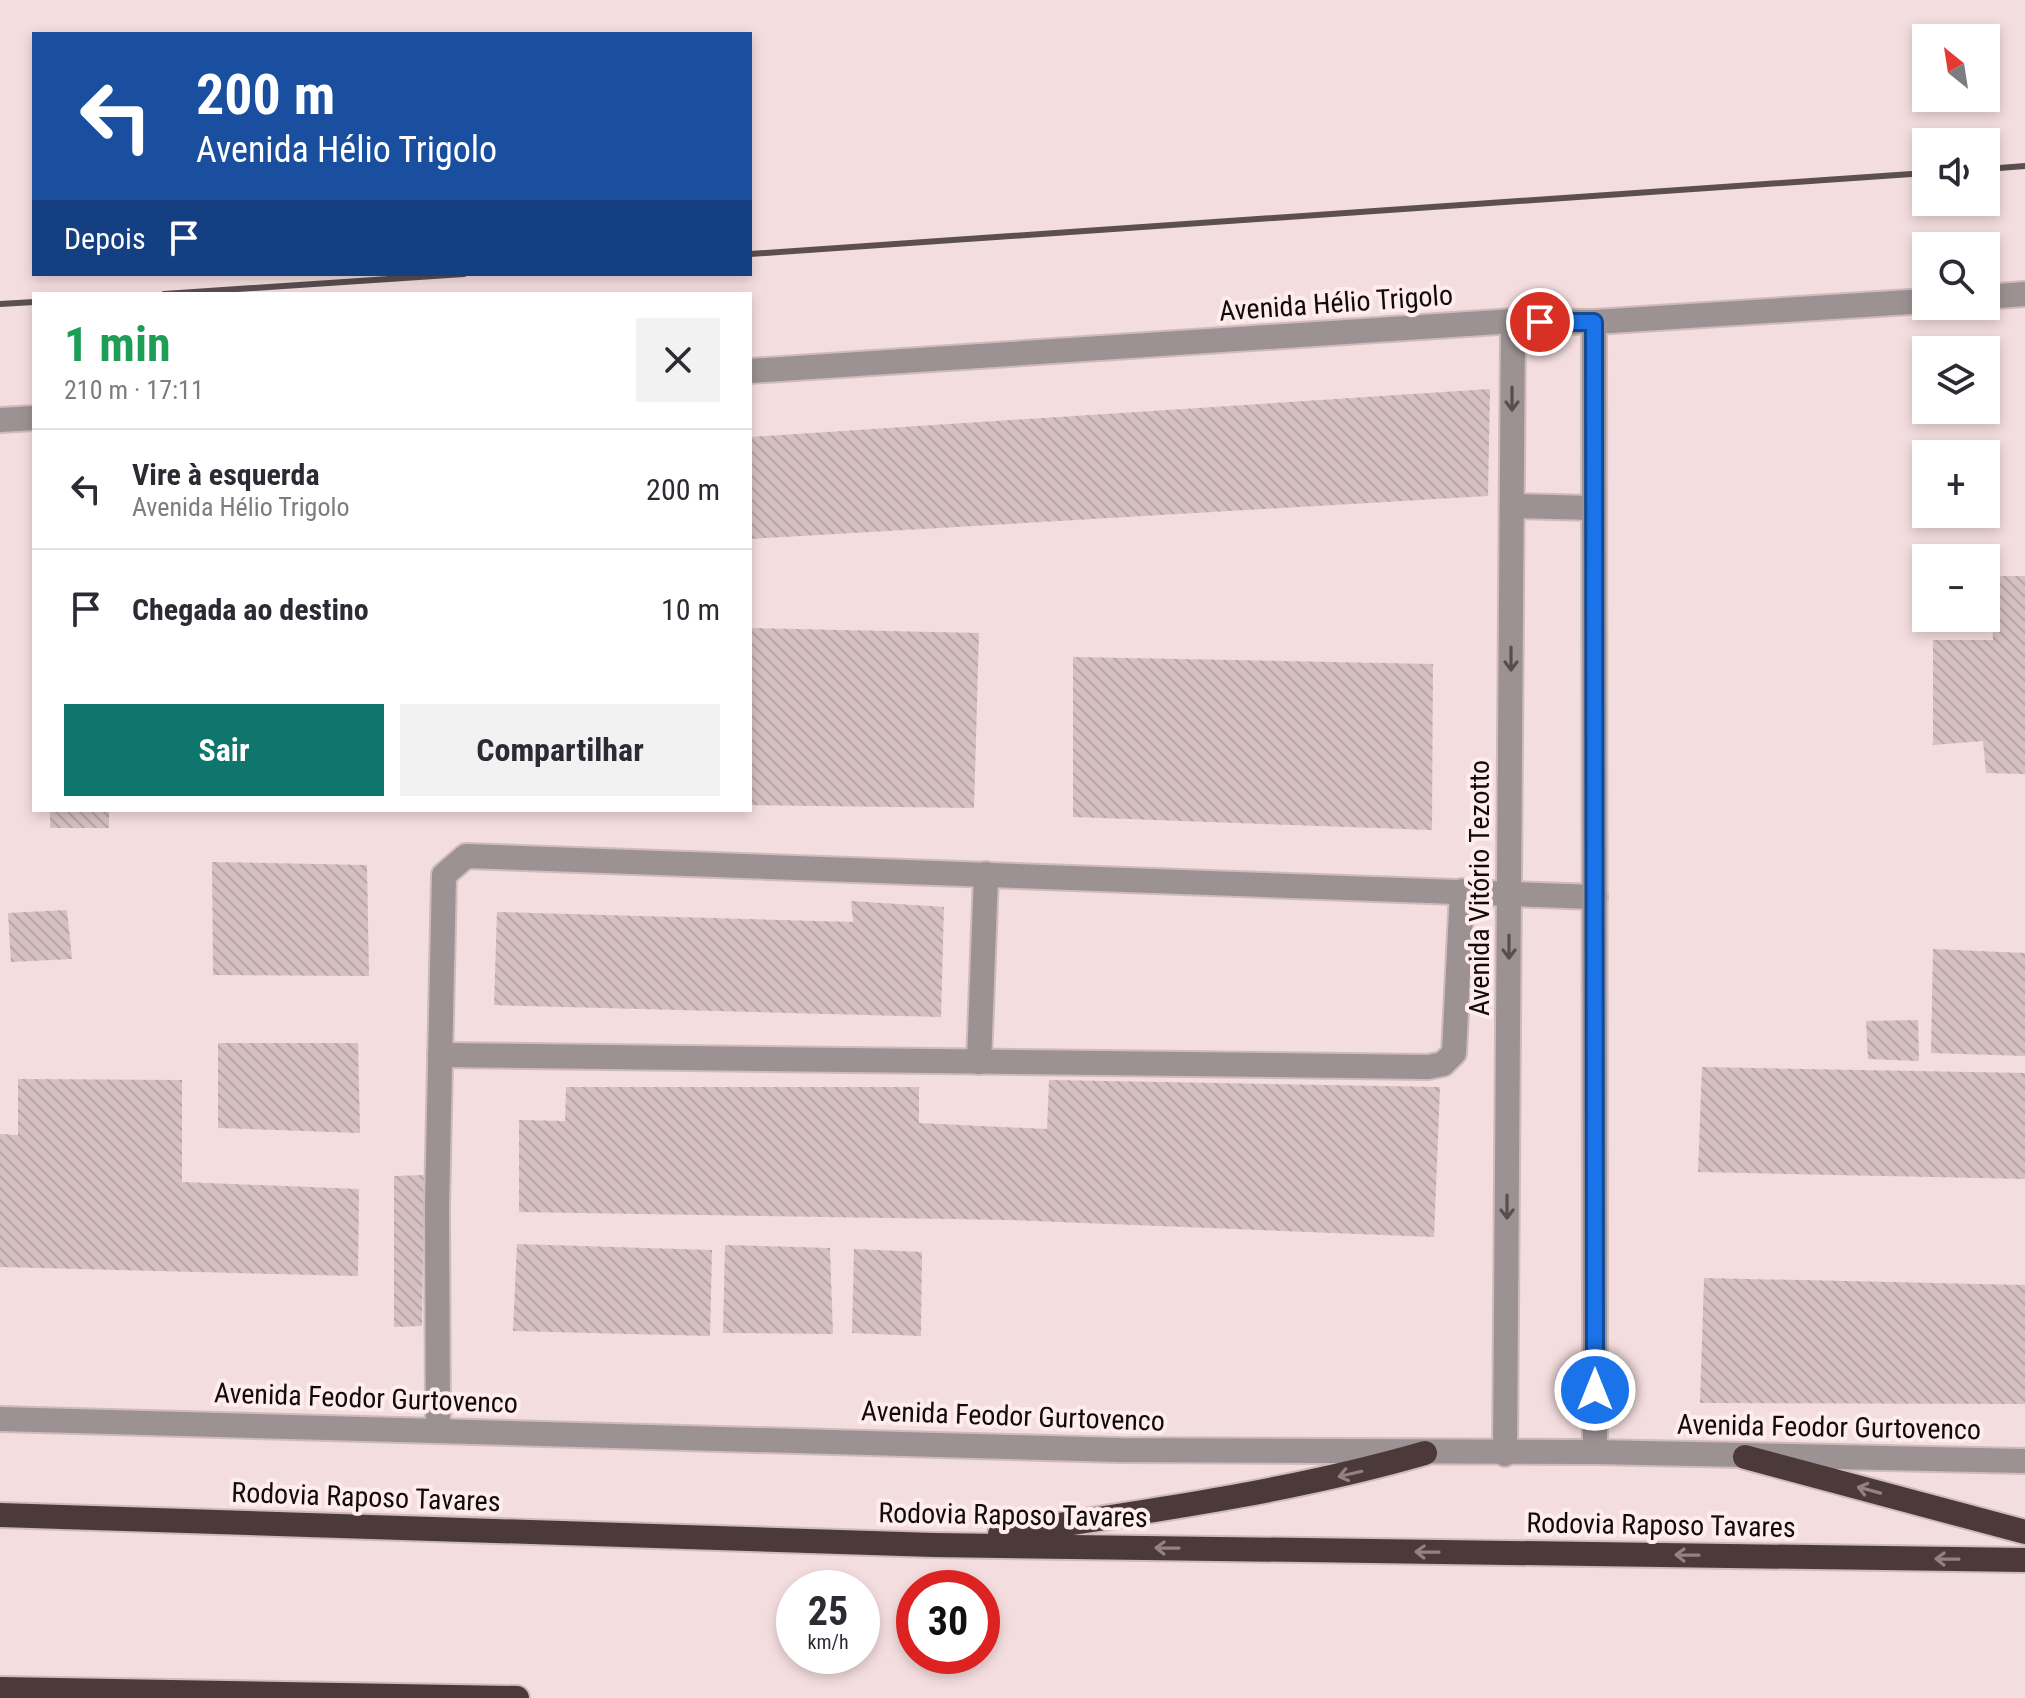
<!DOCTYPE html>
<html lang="pt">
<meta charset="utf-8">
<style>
body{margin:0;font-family:"Roboto Condensed",sans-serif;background:#f2f2f3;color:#2b2b33;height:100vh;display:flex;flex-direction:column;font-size:30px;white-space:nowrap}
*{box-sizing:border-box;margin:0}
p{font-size:26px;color:#7c7c81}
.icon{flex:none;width:44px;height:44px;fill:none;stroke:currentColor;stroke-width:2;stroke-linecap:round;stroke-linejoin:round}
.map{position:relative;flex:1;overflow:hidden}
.panel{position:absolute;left:32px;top:292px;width:720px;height:520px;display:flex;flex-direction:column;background:#fff;border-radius:0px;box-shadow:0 4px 12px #0003}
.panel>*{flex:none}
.hud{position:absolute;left:32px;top:32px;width:720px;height:244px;border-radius:0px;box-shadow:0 4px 12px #0003;background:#1a4fa0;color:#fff;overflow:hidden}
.needle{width:52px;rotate:330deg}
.controls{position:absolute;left:1912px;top:24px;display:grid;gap:16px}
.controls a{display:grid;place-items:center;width:88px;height:88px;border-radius:0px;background:#fff;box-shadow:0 4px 12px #0003;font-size:40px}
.speed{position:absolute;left:776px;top:1570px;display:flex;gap:16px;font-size:40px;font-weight:700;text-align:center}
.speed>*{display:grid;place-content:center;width:104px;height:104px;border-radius:50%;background:#fff;box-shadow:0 4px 12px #0003;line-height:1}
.speed small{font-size:20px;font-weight:400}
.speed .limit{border:12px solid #d22;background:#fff;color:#111}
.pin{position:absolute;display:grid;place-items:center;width:68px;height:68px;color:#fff;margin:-34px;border:4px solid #fff;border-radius:50%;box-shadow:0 2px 8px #0007}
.me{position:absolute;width:88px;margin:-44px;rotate:0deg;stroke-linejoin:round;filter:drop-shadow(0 0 6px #0008)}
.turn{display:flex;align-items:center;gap:28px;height:168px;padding:0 32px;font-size:36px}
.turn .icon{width:104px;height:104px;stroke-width:2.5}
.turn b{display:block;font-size:56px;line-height:68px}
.then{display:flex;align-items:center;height:76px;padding:0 32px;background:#0003;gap:16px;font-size:30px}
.round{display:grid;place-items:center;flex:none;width:84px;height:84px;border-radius:0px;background:#f2f2f3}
.headline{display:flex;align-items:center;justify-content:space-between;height:136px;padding:0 32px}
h1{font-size:48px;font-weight:700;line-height:60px;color:#1e9e55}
.cta{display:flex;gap:16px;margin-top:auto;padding:16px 32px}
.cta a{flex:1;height:92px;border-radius:0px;background:#0f766e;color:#fff;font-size:32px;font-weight:700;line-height:92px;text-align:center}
.cta a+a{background:#f2f2f3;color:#2b2b33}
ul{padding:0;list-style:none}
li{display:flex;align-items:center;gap:24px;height:120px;padding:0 32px;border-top:2px solid #e1e1e2}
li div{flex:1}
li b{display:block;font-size:30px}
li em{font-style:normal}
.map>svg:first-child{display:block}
.building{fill:url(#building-back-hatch)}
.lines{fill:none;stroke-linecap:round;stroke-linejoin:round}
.minor-casing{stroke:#d0bbbc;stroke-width:28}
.highway-casing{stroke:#d0bbbc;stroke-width:28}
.minor{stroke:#9c9293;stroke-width:24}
.highway{stroke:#4c3a3b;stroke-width:24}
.rail{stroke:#5b4f50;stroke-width:6}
.oneway{stroke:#574e50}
.oneway2{stroke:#948182}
.route-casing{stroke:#114b97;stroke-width:20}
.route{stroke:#1a73e8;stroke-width:14}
.labels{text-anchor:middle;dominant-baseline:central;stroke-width:8;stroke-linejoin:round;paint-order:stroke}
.street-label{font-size:28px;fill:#120b0c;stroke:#ffeced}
</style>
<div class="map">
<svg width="2025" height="1698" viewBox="0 0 2025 1698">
<defs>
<pattern id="building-back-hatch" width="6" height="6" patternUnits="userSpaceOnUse" patternTransform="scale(2)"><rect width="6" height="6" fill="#d6c0c1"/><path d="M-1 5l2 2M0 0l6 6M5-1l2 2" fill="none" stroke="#b7a4a5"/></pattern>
</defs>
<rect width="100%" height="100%" fill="#f4ddde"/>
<g class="building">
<path d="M1490,389L1488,496L750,539V437Z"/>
<path d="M1990,576H2025V774L1986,773L1983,741L1933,745V640H1993Z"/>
<path d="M750,628L979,633L974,808L750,805Z"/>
<path d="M1073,657L1433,664L1432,830L1073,817Z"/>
<rect x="50" y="810" width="59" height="18"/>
<path d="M212,862L367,865L369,976L213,975Z"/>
<path d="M851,901L944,907L941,1017L494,1005L497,912L853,922Z"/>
<path d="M67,910L72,959L11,962L8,913Z"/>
<path d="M1933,949L2025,953V1056L1931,1053Z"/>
<path d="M1918,1020L1919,1061L1868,1059L1866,1021Z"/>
<path d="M218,1043H358L360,1133L218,1128Z"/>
<path d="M1702,1067L2025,1073V1179L1698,1172Z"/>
<path d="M18,1079L182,1080V1182L359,1189L358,1276L0,1267V1134L18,1135Z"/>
<path d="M1049,1080L1440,1087L1434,1237L1010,1220L519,1212V1120L565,1121L566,1087H919V1123L1047,1129Z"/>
<path d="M424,1175L422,1326L394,1327V1176Z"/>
<path d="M517,1244L712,1250L710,1336L513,1331Z"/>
<path d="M725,1245L830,1248L833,1334L723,1333Z"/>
<path d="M854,1249L922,1252L921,1336L852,1333Z"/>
<path d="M1704,1278L2025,1285V1404L1700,1403Z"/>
</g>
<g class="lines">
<g class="minor-casing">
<g id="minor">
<path d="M1986,297L2025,294"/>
<path d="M1594,322L1595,1452"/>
<path d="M750,371L1513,321L1594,322L1926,301"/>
<path d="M0,420L34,418"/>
<path d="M1512,506L1594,508"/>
<path d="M440,1055L1428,1067L1443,1064L1454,1053L1462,891"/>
<path d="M979,1062L986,874"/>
<path d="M0,1419L1120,1450L1595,1452L2025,1461"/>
<path d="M438,1430L437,1207L444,875L466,856L1595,897"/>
<path d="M1505,1454L1513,321"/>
</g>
</g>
<g class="highway-casing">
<g id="highway">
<path d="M1745,1457L2025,1532"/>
<path d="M0,1515L934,1545L2025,1560"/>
<path d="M1000,1534C1143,1512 1286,1493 1425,1453"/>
<path d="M0,1689L517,1698"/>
</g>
</g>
<use href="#minor" class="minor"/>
<use href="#highway" class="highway"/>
<g class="rail">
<path d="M1986,169L2025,166"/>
<path d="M750,254L1926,173"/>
<path d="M164,294L464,274"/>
<path d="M0,304L34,302"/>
</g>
</g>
<defs><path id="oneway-shaft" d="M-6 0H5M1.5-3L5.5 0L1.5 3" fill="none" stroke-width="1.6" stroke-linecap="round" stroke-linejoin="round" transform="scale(2)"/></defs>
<g class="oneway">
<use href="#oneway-shaft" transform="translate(1512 399) rotate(90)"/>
<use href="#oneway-shaft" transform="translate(1511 659) rotate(90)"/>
<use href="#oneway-shaft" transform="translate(1509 947) rotate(90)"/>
<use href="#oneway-shaft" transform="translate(1507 1207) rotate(90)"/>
</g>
<g class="oneway2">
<use href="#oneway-shaft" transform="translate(1350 1474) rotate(167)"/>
<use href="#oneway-shaft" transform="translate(1869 1490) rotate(-165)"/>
<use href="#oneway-shaft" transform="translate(1167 1548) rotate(-179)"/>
<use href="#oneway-shaft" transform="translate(1427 1552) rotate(-179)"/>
<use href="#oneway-shaft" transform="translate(1687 1555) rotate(-179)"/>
<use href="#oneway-shaft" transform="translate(1947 1559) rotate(-179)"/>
</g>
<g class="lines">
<g class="route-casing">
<path id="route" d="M1540,322H1594L1595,1390"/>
</g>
<use href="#route" class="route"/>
</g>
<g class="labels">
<g class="street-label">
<text transform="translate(1336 303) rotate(-4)">Avenida Hélio Trigolo</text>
<text transform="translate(1479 888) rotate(-90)">Avenida Vitório Tezotto</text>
<text transform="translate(366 1398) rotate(2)">Avenida Feodor Gurtovenco</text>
<text transform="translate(1013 1416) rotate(2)">Avenida Feodor Gurtovenco</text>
<text transform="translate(1829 1427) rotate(1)">Avenida Feodor Gurtovenco</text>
<text transform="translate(366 1497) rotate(2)">Rodovia Raposo Tavares</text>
<text transform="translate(1013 1515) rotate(1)">Rodovia Raposo Tavares</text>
<text transform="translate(1661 1525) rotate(1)">Rodovia Raposo Tavares</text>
</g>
</g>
</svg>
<div class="controls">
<a><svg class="needle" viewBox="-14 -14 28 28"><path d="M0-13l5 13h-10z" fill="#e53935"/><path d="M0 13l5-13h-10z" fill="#7c7c81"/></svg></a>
<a><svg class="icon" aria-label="sound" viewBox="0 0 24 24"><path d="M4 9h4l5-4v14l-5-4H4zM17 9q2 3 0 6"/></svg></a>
<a><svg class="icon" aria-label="search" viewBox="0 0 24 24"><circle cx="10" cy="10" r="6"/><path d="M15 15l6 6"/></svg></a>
<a><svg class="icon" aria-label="layers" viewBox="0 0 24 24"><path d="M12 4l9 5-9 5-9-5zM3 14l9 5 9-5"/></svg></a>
<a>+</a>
<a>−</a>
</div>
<div class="speed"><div>25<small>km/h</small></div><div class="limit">30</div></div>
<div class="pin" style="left:1540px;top:322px;background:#d93025"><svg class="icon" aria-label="arrive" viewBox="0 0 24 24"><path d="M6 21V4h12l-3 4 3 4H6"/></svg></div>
<svg class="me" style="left:1595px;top:1390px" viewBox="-20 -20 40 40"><circle r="17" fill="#1a73e8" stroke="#fff" stroke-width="3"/><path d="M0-11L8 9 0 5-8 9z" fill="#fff"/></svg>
<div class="hud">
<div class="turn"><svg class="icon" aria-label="left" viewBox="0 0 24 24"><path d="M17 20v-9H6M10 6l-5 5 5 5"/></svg><div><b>200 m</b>Avenida Hélio Trigolo</div></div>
<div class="then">Depois<svg class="icon" aria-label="arrive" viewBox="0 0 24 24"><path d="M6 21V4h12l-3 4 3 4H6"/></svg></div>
</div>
<section class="panel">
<div class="headline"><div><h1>1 min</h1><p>210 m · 17:11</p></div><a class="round"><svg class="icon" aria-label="close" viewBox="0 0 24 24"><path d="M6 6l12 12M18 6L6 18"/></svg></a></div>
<ul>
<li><svg class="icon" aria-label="left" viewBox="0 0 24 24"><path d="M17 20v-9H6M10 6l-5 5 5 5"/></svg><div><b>Vire à esquerda</b><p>Avenida Hélio Trigolo</p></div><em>200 m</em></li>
<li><svg class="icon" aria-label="arrive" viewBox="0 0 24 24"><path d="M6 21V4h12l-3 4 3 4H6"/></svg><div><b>Chegada ao destino</b></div><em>10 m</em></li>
</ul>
<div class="cta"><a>Sair</a><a>Compartilhar</a></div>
</section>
</div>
